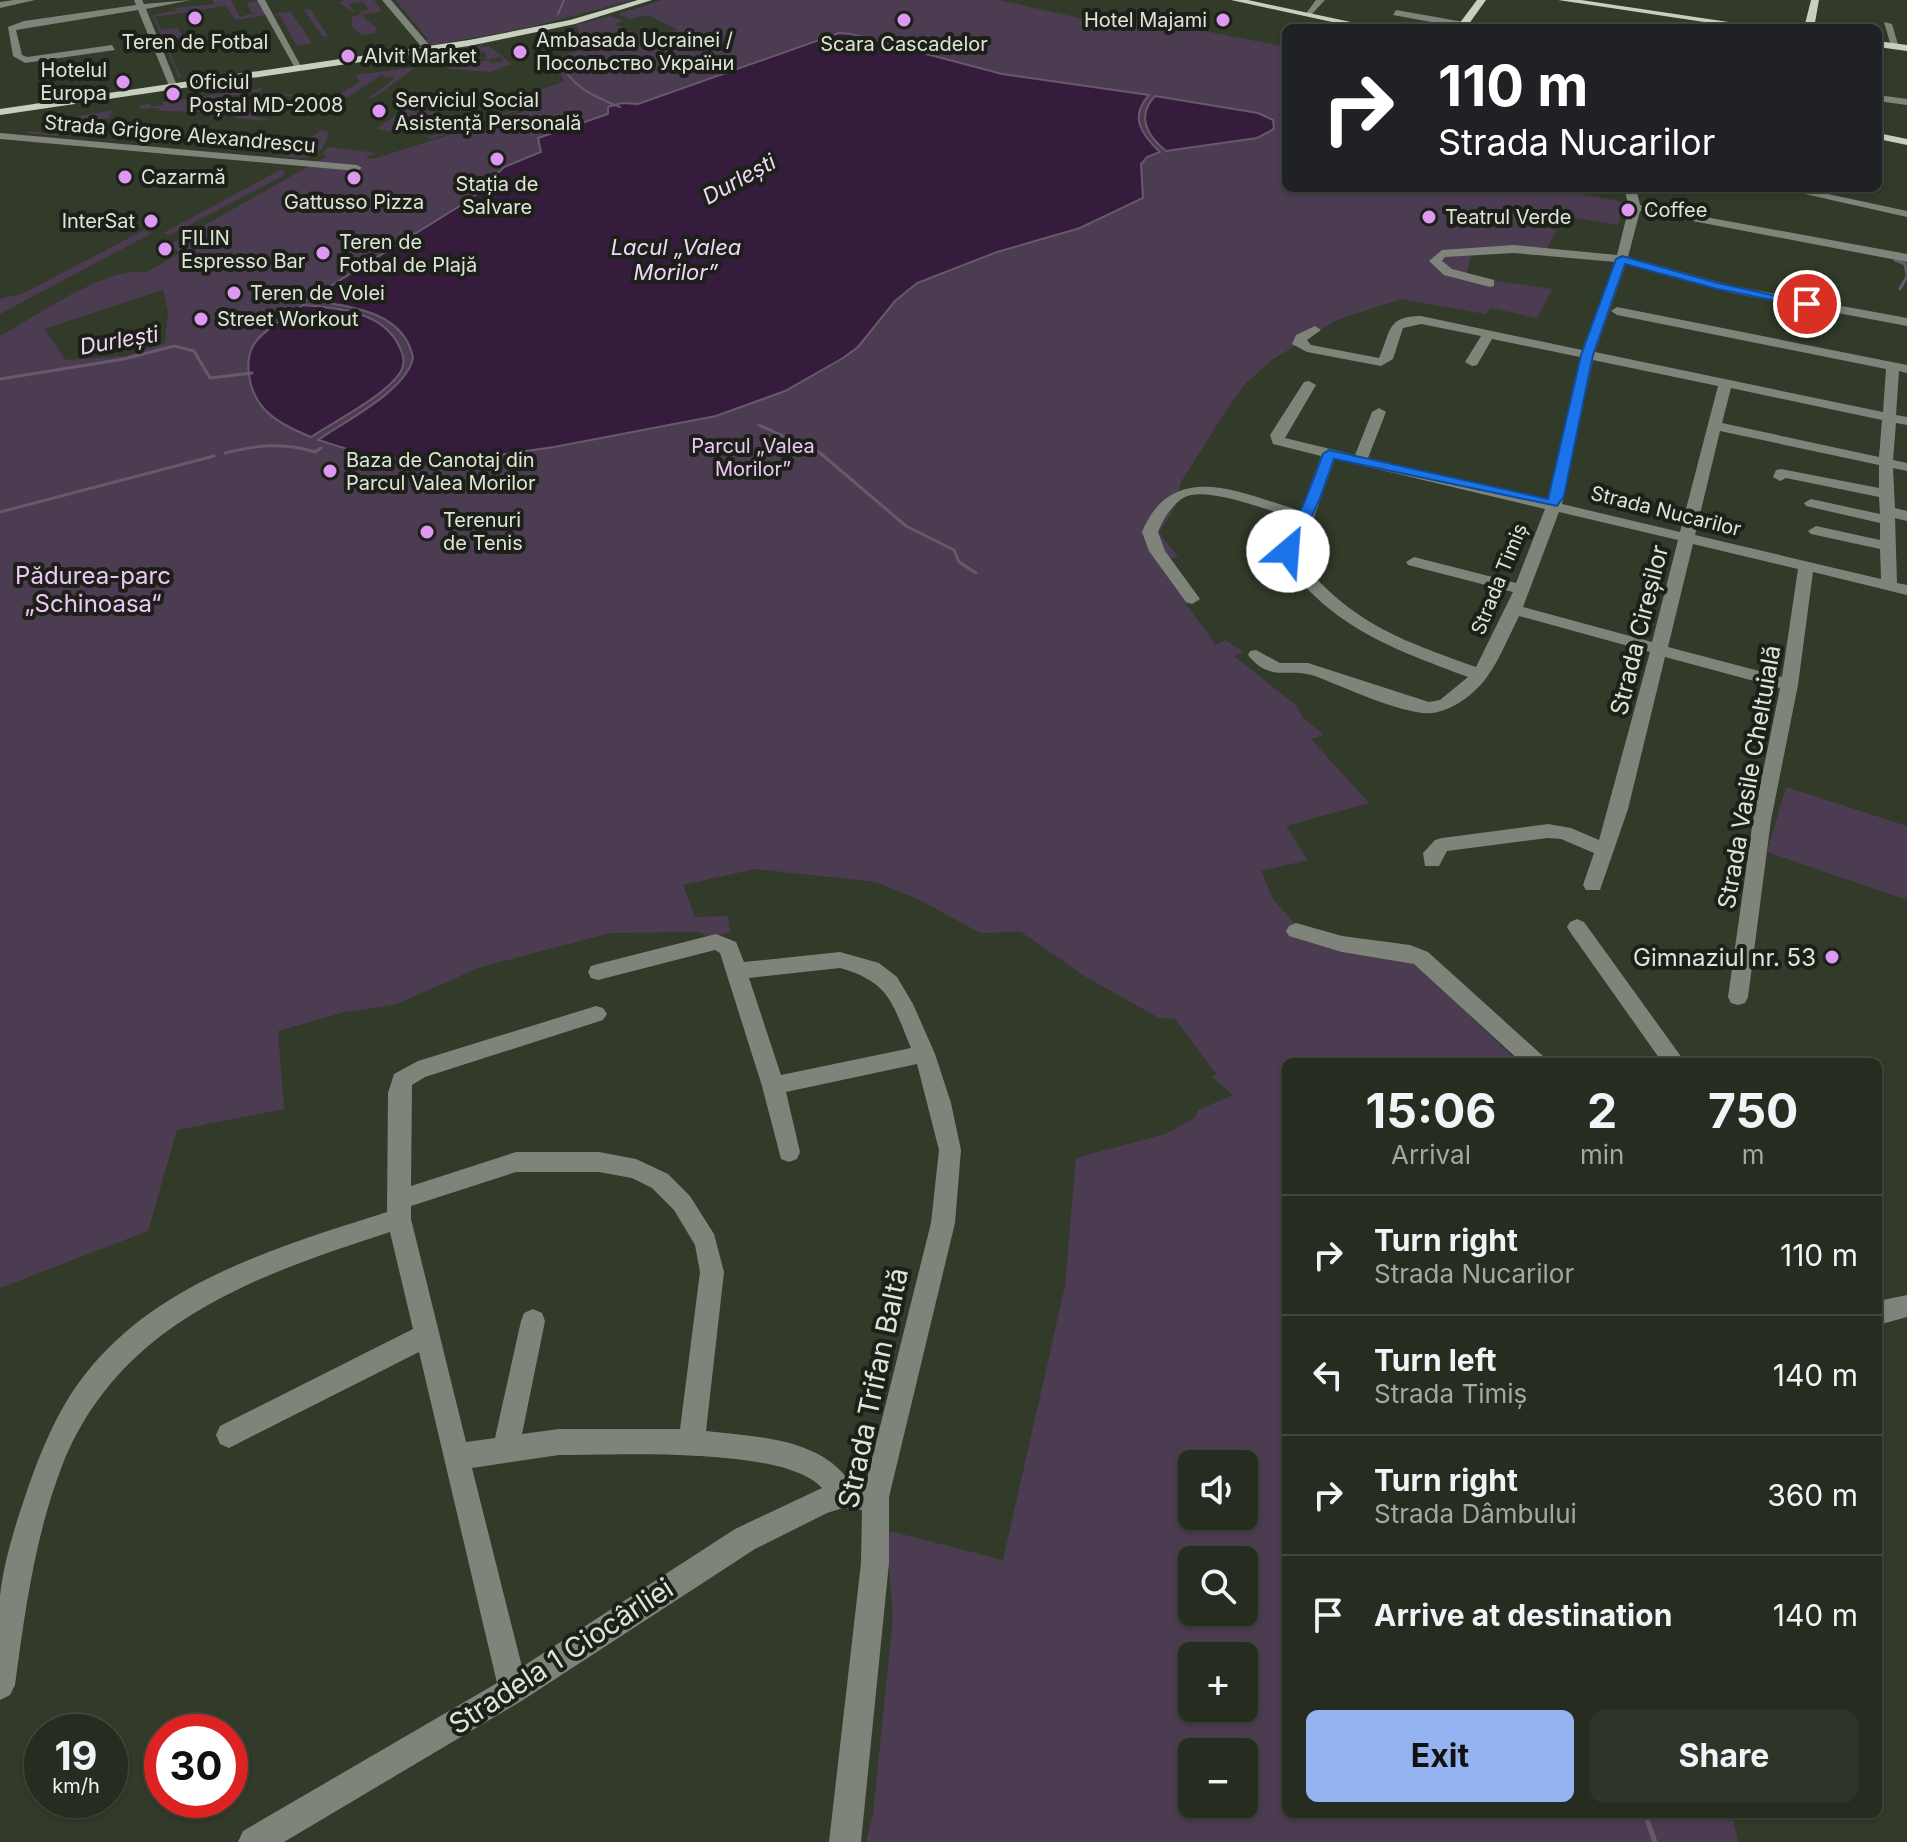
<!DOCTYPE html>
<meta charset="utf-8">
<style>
body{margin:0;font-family:Inter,sans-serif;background:#2e3428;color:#f1f3f6;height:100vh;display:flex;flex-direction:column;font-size:30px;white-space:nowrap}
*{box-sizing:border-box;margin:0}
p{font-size:26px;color:#a4a7a4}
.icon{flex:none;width:44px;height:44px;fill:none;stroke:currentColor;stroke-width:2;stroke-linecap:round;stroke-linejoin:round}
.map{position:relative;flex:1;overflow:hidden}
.drawer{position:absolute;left:1282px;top:1058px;width:600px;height:760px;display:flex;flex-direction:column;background:#262c1f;border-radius:12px;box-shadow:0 2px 6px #0004,0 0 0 2px #42483d}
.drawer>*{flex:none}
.banner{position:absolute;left:1282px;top:24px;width:600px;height:168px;border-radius:12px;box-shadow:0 2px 6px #0004,0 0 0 2px #42483d;background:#202124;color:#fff;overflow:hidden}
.tools{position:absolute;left:1178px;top:1450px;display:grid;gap:16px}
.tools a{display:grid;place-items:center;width:80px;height:80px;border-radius:12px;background:#262c1f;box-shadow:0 2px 6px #0004,0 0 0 2px #42483d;font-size:40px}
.speed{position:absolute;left:24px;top:1714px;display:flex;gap:16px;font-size:40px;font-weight:700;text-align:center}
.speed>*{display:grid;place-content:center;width:104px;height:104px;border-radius:50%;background:#262c1f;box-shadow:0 2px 6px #0004,0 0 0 2px #42483d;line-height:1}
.speed small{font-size:20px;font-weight:400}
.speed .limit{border:12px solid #d22;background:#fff;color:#111}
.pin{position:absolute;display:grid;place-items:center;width:68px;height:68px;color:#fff;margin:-34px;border:4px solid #fff;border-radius:50%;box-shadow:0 2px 8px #0007}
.me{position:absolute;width:88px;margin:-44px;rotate:27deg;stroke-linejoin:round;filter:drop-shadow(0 0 6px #0008)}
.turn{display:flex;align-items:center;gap:28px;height:168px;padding:0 24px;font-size:36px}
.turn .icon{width:104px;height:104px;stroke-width:2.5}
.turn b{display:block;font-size:56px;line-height:68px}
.eta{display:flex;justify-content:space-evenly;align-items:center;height:136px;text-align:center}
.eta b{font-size:48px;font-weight:700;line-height:56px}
.cta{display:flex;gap:16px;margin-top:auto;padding:16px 24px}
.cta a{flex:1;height:92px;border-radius:12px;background:#95b2f1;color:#111;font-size:32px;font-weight:700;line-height:92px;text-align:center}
.cta a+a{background:#2e3428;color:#f1f3f6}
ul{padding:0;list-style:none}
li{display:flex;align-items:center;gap:24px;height:120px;padding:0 24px;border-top:2px solid #42483d}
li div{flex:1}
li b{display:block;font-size:30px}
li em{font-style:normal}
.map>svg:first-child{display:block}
.green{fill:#4c3c51;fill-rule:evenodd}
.water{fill:#351c3d;stroke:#68586c;stroke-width:2}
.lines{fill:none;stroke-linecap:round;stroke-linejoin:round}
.stream-far2{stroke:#68586c;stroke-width:2}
.stream-far1{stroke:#68586c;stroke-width:3}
.stream{stroke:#68586c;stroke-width:5}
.minor{fill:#7f847b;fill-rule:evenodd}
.major{fill:#c7d0be;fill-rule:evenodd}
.route{fill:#1a73e8;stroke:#114b97;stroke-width:2}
.poi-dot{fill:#de98f3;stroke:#1c2018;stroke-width:3}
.labels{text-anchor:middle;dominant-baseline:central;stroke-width:8;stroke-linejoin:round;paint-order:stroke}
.far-poi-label{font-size:20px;fill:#dfe4d9;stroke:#1c2018;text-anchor:start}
.far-street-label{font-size:20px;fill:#dfe4d9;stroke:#1c2018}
.far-park-label{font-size:20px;fill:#edc7f9;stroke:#1c2018}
.far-water-label{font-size:22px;font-style:italic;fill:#f0d4f9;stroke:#1c2018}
.park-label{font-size:24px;fill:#edc7f9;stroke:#1c2018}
.street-label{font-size:24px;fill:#dfe4d9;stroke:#1c2018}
.poi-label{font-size:24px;fill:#dfe4d9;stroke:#1c2018;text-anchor:end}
.near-street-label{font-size:28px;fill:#dfe4d9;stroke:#1c2018}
</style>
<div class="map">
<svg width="1907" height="1842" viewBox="0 0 1907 1842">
<rect width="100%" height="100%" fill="#323a29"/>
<g class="green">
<path d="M212,0H231L240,17L256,12H251L247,3L257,1L267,15L235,20L226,6L155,17L161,30L178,28L183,37L165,41L181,77L208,74L179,78L152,15L178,10L172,8L225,3L215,4Z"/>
<path d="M344,0H374L382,11L362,15L377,29L375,33L361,35L352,26V16L361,15L359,11L369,10L363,2L349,4L355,14L339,2Z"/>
<path d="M395,0H633L531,27L434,45L427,44L424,41L428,39Z"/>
<path d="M663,0H999L1092,21L1101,17L1138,23L1144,19L1286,47V188H1547L1624,202L1618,225L1548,213L1543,227L1557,230L1546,250L1468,252L1471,256L1466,276L1552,289L1537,318L1491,308L1485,314L1401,299L1337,320L1272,360L1246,383L1227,409L1181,482L1175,507L1159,533L1178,557L1168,560L1200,601L1186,604L1216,645L1225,640L1244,652L1234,656L1297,706L1302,717L1324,735L1311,739L1369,803L1286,826L1308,860L1261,871L1273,899L1296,925L1411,959L1518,1062H1286V1814H1732L1738,1842H866L873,1814L893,1616L886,1530L1003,1560L1065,1286L1076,1158L1165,1134L1195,1118L1198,1110L1233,1095L1212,1077L1216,1074L1175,1019L1159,1018L1086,977L1021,932L980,933L920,900L876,882L755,869L683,885L695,917L728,916L730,933L708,936L699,932L610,933L481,967L394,1005L345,1012L278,1031L284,1109L177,1130L148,1231L0,1288V336C35,317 110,264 145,273L182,252L164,248L327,156L322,154L328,147L376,153L365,158L373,159L535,108L532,106L431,139L416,131L427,130L421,133L428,137L527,106L513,101L518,99L515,97L564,82L555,59H551L581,50L583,42L576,25L611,16L624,21L615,24L647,39L678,30L648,15L630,19L618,14ZM163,290L168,312L165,343L125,356L66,360L44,329ZM1192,1464H1244V1516H1192ZM1192,1560H1244V1612H1192ZM1192,1656H1244V1708H1192ZM1192,1752H1244V1804H1192Z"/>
<path d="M310,9L328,36L323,37L304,10L291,12L312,43L297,46L280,16L273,14Z"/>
<path d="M486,44L479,48L489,46L512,64L491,72L449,69L447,66L489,60L492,63L504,61L501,57L482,60L487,57L484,52L443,59L446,63H454L439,65L434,56Z"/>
<path d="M416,67L375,97L367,99L395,78L382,76L383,74L348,97L336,96L360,82L355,75Z"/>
<path d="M262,88L261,91L231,96L206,112L159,111L160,108L140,109V105L150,104L152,107L163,105V102Z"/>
<path d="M270,92L302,96H287L256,117L269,119L266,121L234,118Z"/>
<path d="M407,108L434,111L442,117L396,132L376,129Z"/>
<path d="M113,110L109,118L79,123L57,136L25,133L29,131L58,134L68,127L63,124L65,121L40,123Z"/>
<path d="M309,128L329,132C321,165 299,158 271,155H287L320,131Z"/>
<path d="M280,170L285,171L283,176L153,244L170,235L163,233Z"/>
<path d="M144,230L152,233L0,314V299L24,293Z"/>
<path d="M1786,787L1907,826V900L1767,852Z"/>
</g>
<g class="water">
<path d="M839,33L851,34L1002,74L1149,95C1129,117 1141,134 1160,152L1147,157L1141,164L1143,198L1080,228L997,252L917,283L895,301L858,347L843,358L785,391L716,416L554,447L436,464L363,454L318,440C345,421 406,391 413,358C404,310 347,306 308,300L471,199L504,167L541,152L538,138L608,114V107L622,103L638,104Z"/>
<path d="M1155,96L1258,113L1273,120L1274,129L1257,138L1166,151C1147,136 1136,116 1155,96Z"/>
<path d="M303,305C338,308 384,311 400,348C404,355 405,364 401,371C387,395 335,421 311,437C279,424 253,410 249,374C247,361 249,349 258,339C271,325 289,315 303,305Z"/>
</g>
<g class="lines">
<g class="stream-far2">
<path d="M558,14L564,0"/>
<path d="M558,56C569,86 592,96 620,107"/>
</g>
<g class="stream-far1">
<path d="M1895,260L1905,264L1907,275"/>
<path d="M1900,289L1907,276"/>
<path d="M0,379L124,359L174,346L194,351L210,378L252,373"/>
<path d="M759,425L819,452L906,526L954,550L959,562L976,573"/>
<path d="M225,453C256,445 284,442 315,452L321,448"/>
<path d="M0,512L214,456"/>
</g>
<path class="stream" d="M1645,1814L1655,1842"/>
<g class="minor">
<path d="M14,0H35L0,8V2Z"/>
<path d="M134,0H142L144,4L191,0L146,9L178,88L169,86L138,10L16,30L22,55L27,57L112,45L115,50L25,63L13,56L8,27L24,21L136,5Z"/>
<path d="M257,0H265L303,70L295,68Z"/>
<path d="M382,0H391L431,47V51H425Z"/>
<path d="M1316,0H1325L1310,16H1304Z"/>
<path d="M1396,10L1464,22L1469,25L1464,28L1393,15Z"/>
<path d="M1884,22L1892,24L1899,48L1891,46Z"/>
<path d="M1878,95L1907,99V105L1878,101Z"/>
<path d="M0,133L357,165L362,168L357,171L0,139Z"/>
<path d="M1624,188H1636L1640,205L1907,254V262L1640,211L1628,257L1733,286L1907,318V326L1732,293L1626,264L1595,352L1883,412L1886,369L1617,315L1611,311L1617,307L1907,365V373L1899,371L1896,415L1907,417V425L1896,423L1893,460L1907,463V471L1893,468L1895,508L1907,511V521L1895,518L1897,583L1907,585V595L1813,572L1798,685L1771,820L1748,997L1745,1003L1738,1005L1731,1003L1728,997L1753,820L1780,688L1665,657L1628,809L1600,890H1586L1583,885L1594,853L1561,839L1548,838L1447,851L1439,866H1425L1423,853L1435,840L1442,838L1548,824L1571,828L1599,840L1650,652L1519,616C1509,636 1500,659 1487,677C1476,693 1452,711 1432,713C1406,716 1341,686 1315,676C1288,667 1270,683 1248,655L1250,651L1256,650L1280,663H1308L1429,702L1440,700L1468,677C1391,648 1333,628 1282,559V544L1297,519C1273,512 1207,486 1185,497C1172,504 1163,519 1158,532L1165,551L1200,599L1192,604L1186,602L1149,551L1142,532C1173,457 1243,494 1301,511L1321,456L1273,444L1270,435L1304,382L1309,381L1316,385L1285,438L1355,455L1372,412L1379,408L1386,412L1368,458L1548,500L1580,357L1492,339L1477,365L1472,366L1465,362L1481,336L1421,324L1403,328L1393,359L1381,366L1307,352L1292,344L1296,335L1315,326L1321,330L1307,340L1311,345L1379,358C1391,332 1386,316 1421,316L1582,350L1615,262L1514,253L1445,257L1442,261L1452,269L1494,280V286L1490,287L1444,275L1429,261L1442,250L1514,245L1617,255L1629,207ZM1593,360L1718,386L1680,532L1562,504ZM1731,388L1882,420L1879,457L1722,423ZM1720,431L1879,465V488L1781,469L1776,470L1773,477L1780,481L1786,478L1879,497L1880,514L1811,499L1804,503L1806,506L1880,523V540L1816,526L1808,531L1811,534L1880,549L1881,579L1695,535ZM1335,459L1545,509L1516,583L1414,557L1406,562L1408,565L1513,592L1476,667C1398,639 1353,624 1298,558V544L1314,517ZM1559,512L1678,540L1652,642L1523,607ZM1693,544L1798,569L1782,677L1668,647Z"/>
<path d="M1778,188H1800L1907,211V217Z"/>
<path d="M1577,919L1584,922L1685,1062H1662L1570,932L1567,927L1570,922Z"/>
<path d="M1296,923L1342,936L1410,945L1428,952L1543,1056L1546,1062H1521L1414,964L1342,952L1289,936L1286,931L1289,926Z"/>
<path d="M716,934L736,942L744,962L840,952L879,963L897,977L913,1004L935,1054L951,1103L961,1150L955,1223L889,1497V1563L861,1842H829L861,1563L862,1510L843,1508L827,1513L755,1549L523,1700L284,1842H238L243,1831L497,1683L419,1352L229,1448L220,1444L216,1435L220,1426L413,1329L390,1232C255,1276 119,1322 62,1466C35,1536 25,1611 15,1685L10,1695L0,1700C0,1666 0,1630 0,1596C4,1559 17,1520 29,1485C43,1446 60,1405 87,1372C159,1281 281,1246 387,1212L388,1093L394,1074L418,1061L596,1006L603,1008L607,1014L603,1020L425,1077L412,1085L411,1186L516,1152H599L636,1159L668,1174L690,1196L714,1234L724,1272L706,1431C756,1437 819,1437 850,1482L866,1483L931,1223L939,1150L917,1064L786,1092L800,1152L797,1159L789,1162L781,1159L762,1086L720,953L715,950L598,980L591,978L588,972L591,966L598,964ZM840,968C890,982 892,1003 911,1048L781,1075L749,978ZM516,1172H599L632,1178L652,1188L674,1210L695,1245L700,1272L680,1429H559L522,1434L545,1321L542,1313L533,1309L524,1313L521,1321L495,1438L466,1442L411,1219V1206ZM559,1455C616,1455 784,1446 822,1488L735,1529L522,1667L472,1468Z"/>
<path d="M1907,1295V1317L1878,1325V1301Z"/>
</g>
<g class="major">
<path d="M638,0H652L575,24L469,46L0,115V109L469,40L570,20Z"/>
<path d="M1231,0H1248L1379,28H1360Z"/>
<path d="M1477,0H1486L1466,28H1456Z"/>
<path d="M1558,0H1581L1769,28H1744Z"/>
<path d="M1811,0H1819L1814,28H1804Z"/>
<path d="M1878,41L1907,45V51L1878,47Z"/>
<path d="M1878,133L1907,139V145L1878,139Z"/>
</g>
</g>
<path class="route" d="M1622,256L1718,283L1813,304L1807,307L1717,289L1625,264L1593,355L1564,496L1557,506L1334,459L1319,501L1295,551L1288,555L1283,554L1281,551L1305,501L1323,454L1329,450L1548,499L1581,355L1616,259Z"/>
<g class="poi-dot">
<circle cx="195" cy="18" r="8"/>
<circle cx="904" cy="20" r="8"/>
<circle cx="1223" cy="20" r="8"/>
<circle cx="520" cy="52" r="8"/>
<circle cx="348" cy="56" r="8"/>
<circle cx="123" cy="82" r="8"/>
<circle cx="173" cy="94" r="8"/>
<circle cx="379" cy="111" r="8"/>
<circle cx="497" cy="159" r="8"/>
<circle cx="125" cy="177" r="8"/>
<circle cx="354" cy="178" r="8"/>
<circle cx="1628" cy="210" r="8"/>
<circle cx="1429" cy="217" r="8"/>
<circle cx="151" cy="221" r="8"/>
<circle cx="165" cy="249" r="8"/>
<circle cx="323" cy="253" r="8"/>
<circle cx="234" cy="293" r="8"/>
<circle cx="201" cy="319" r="8"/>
<circle cx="330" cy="471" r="8"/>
<circle cx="427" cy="532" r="8"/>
<circle cx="1832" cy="957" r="8"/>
</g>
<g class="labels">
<g class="far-poi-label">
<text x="1207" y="20" text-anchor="end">Hotel Majami</text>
<text x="536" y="40">Ambasada Ucrainei /<tspan x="536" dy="23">Посольство України</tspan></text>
<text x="195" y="42" text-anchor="middle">Teren de Fotbal</text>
<text x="904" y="44" text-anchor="middle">Scara Cascadelor</text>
<text x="364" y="56">Alvit Market</text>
<text x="107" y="70" text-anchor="end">Hotelul<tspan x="107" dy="23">Europa</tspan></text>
<text x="189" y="82">Oficiul<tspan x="189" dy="23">Poștal MD-2008</tspan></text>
<text x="395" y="100">Serviciul Social<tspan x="395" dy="23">Asistență Personală</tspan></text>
<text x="141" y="177">Cazarmă</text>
<text x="497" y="184" text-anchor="middle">Stația de<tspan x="497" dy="23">Salvare</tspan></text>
<text x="354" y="202" text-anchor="middle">Gattusso Pizza</text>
<text x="1644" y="210">Coffee</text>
<text x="1445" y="217">Teatrul Verde</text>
<text x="135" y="221" text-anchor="end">InterSat</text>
<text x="181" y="238">FILIN<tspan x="181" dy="23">Espresso Bar</tspan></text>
<text x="339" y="242">Teren de<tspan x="339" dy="23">Fotbal de Plajă</tspan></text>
<text x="250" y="293">Teren de Volei</text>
<text x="217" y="319">Street Workout</text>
<text x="346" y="460">Baza de Canotaj din<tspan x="346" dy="23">Parcul Valea Morilor</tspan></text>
<text x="443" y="520">Terenuri<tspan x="443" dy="23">de Tenis</tspan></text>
</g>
<g class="far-street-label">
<text transform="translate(180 134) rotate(5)">Strada Grigore Alexandrescu</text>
<text transform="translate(1666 511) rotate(14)">Strada Nucarilor</text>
<text transform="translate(1499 579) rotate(-68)">Strada Timiș</text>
</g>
<g class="far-park-label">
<text x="753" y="446">Parcul „Valea<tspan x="753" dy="23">Morilor”</tspan></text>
</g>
<g class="far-water-label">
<text transform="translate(739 179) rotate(-29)">Durlești</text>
<text x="676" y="247">Lacul „Valea<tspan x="676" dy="25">Morilor”</tspan></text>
<text transform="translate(119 340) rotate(-10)">Durlești</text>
</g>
<g class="park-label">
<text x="93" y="575">Pădurea-parc<tspan x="93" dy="28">„Schinoasa“</tspan></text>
</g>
<g class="street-label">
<text transform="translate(1639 630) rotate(-76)">Strada Cireșilor</text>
<text transform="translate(1749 777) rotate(-80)">Strada Vasile Cheltuială</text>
</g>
<g class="poi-label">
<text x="1816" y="957">Gimnaziul nr. 53</text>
</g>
<g class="near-street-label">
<text transform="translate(873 1388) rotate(-78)">Strada Trifan Baltă</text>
<text transform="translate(561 1656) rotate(-33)">Stradela 1 Ciocârliei</text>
</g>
</g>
</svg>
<div class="tools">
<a><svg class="icon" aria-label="sound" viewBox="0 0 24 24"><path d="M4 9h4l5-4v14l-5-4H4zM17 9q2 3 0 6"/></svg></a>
<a><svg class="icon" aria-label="search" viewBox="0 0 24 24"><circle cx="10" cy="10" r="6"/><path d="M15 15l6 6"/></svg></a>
<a>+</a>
<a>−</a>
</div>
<div class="speed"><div>19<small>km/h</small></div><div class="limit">30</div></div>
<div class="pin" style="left:1807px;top:304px;background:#d93025"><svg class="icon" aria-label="arrive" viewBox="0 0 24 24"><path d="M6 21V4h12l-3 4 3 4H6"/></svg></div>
<svg class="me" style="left:1288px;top:551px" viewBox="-20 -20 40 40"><circle r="19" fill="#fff"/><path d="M0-13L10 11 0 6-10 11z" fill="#1a73e8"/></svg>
<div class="banner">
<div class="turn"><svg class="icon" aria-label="right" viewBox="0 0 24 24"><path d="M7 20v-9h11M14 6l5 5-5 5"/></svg><div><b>110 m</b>Strada Nucarilor</div></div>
</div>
<section class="drawer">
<div class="eta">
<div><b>15:06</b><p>Arrival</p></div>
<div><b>2</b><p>min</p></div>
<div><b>750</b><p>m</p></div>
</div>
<ul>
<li><svg class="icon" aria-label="right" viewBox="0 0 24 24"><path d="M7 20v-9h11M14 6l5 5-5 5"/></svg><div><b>Turn right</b><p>Strada Nucarilor</p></div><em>110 m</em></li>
<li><svg class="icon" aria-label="left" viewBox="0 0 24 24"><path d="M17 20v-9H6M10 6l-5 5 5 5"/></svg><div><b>Turn left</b><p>Strada Timiș</p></div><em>140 m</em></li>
<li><svg class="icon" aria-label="right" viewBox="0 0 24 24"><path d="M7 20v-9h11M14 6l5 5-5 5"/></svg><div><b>Turn right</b><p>Strada Dâmbului</p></div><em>360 m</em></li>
<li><svg class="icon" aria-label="arrive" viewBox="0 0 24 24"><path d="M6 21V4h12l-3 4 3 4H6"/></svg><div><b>Arrive at destination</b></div><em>140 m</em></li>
</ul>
<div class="cta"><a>Exit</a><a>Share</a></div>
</section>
</div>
